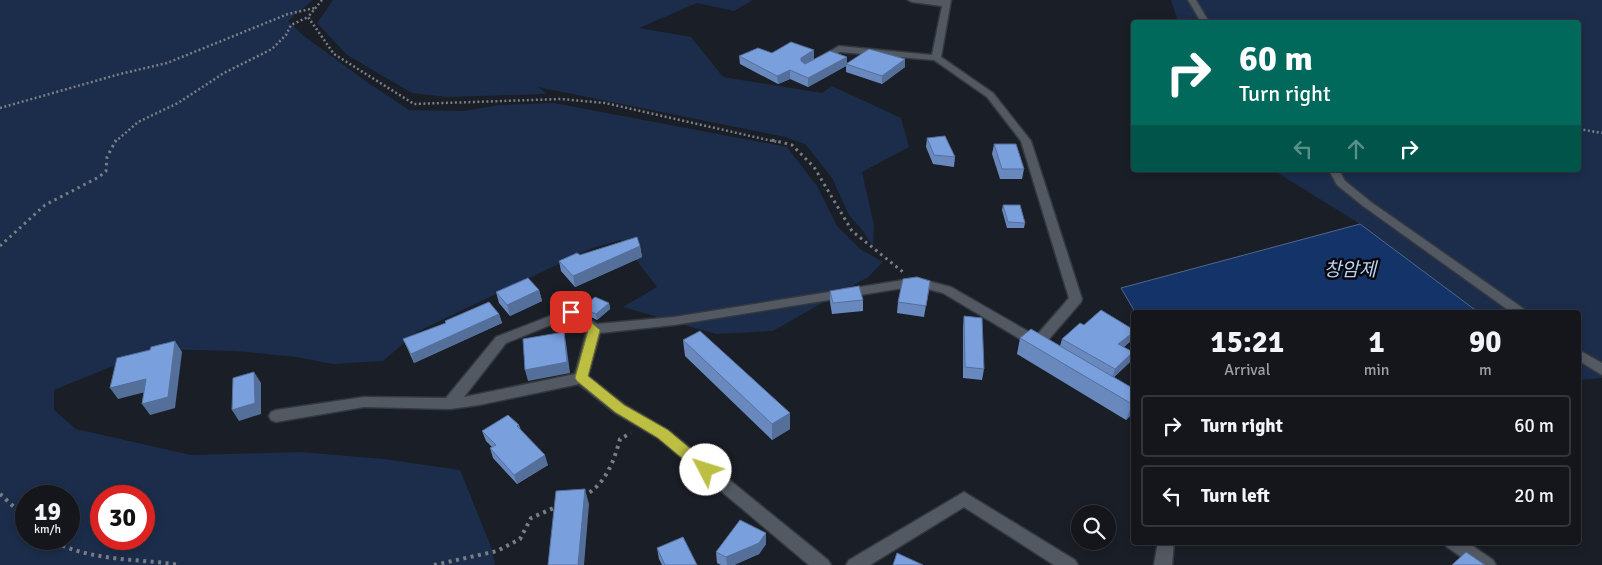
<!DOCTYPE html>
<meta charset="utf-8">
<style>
body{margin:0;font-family:Signika,"Noto Sans KR",sans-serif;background:#212329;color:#f1f3f6;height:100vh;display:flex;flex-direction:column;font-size:19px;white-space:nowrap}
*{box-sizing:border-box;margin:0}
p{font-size:16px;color:#9d9fa3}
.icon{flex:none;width:28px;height:28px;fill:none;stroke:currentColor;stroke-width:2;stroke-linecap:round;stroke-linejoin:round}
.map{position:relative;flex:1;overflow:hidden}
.sheet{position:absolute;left:1131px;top:310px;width:450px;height:235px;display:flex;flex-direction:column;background:#14161c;border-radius:5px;box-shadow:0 2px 8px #0003,0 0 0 1px #33353b}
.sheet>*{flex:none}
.guide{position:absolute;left:1131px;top:20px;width:450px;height:152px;border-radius:5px;box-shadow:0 2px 8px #0003,0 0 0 1px #33353b;background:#00695c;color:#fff;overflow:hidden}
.fabs{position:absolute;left:1071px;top:505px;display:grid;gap:10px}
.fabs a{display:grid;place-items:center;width:45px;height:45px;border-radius:50%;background:#14161c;box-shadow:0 2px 8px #0003,0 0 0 1px #33353b;font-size:25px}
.speed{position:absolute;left:15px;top:485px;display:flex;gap:10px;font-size:25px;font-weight:700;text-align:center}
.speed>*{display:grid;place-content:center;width:65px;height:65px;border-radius:50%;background:#14161c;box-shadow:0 2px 8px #0003,0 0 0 1px #33353b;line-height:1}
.speed small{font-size:12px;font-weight:400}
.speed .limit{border:8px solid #d22;background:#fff;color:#111}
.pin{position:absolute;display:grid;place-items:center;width:42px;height:42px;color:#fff;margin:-21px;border-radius:10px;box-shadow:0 2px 8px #0006}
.me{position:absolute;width:55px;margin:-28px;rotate:310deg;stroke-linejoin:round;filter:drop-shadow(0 0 4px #0008)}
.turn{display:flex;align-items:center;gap:18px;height:105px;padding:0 25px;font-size:22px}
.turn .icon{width:65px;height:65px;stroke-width:2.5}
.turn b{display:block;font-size:35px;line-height:42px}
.lanes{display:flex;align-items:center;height:48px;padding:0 25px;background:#0003;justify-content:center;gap:25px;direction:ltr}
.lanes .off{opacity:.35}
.eta{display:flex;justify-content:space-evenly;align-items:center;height:85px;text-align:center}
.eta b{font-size:30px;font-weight:800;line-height:35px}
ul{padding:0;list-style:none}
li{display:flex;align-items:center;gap:15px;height:62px;margin:0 10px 8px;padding:0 15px;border:2px solid #33353b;border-radius:5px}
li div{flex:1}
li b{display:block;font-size:19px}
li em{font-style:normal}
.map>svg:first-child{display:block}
.green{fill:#1b2d4b;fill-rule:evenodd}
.water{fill:#143368;stroke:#50678e}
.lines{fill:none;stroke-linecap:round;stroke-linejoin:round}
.minor-casing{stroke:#35383e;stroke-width:3}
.path-far2{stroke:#797d84;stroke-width:2.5;stroke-dasharray:2 2.5;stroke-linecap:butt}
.path-far1{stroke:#797d84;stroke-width:3;stroke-dasharray:2.5 4;stroke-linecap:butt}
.path{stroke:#797d84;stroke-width:4;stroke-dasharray:3 4.5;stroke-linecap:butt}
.minor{fill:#535962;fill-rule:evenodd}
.wall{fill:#6989be}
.shaded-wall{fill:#556f9b}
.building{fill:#7a9fdd;stroke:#556f9b}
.route{fill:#bdbf43;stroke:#7b7c2c}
.labels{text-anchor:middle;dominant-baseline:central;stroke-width:5;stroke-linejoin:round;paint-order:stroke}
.water-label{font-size:19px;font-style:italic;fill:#bcd0f2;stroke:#07080c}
</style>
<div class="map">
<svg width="1602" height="565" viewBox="0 0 1602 565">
<rect width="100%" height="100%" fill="#1a1e26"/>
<g class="green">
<path d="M0,0H313L288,21L304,36L367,82L409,110L463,111L500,105L554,103L787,147L817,186L837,226L860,249L883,262L868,277L773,331L716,334L623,307L657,287L621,240L592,248L417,332L383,361L333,364L296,357L236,351L155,349L54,390V410L76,429L191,455L300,452L384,459L460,470L492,549L495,565H0ZM26,496H69V539H26ZM101,496H144V539H101Z"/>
<path d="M333,0H753L734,11L697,3L639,28L691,37L723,77L822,93L832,86L901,118L909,147L862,172L874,225L873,247L863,231L849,215L832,178L805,144L785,137L538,87L547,94L447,97L412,93L347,55L317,23Z"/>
<path d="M1171,0H1602V378L1579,380V312H1478L1360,224L1273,170H1579V22H1178Z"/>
</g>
<path class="water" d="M1360,224L1478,312H1135L1121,288Z"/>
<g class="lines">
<g class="minor-casing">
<g id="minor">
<path d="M908,0H951L941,57L993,93L1031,141L1082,299L1081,302L1043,346H1032L943,293L916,286L674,325L600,333L588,376L625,405L668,430L828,560L831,565H809L658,438L615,413L579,384L479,405L450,409L364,407L276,422L271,420L269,416L271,412L276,410L364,397L446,398L496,337L571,308L597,324L674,317L916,278L951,287L1036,336L1069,298L1021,141L987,97L934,60L840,52L822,62L815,60L839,46L932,55L942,6L912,2ZM570,317L587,330L575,374L464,397L506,343Z"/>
<path d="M1188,0H1196L1209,22H1201Z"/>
<path d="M1329,170H1339L1345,181L1371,202L1524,309L1525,312H1511L1363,206L1337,185Z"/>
<path d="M1579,350L1602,363V375L1579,361Z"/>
<path d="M964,492L1075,560L1078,565H1054L964,507L870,565H846L849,560Z"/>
<path d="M1158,542H1174L1172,565H1154Z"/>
<path d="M1445,542H1467L1493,560L1496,565H1473L1447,547Z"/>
</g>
</g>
<g class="path-far2">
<path d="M322,0L308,17L334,54L414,104L561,99L605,103L777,142"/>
<path d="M0,108L120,74L167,63L288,14L315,8"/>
<path d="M1579,129L1602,133"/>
<path d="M115,142L138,122L178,103L224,73L272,49L286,35L291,25L308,17"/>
</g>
<g class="path-far1">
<path d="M772,140L792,145L814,167L852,231L903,272"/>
<path d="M0,246L45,205L99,177L106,171L107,157L116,140"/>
</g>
<g class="path">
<path d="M0,494L26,518"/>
<path d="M583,496C605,486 614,461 620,439L631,433"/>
<path d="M49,539C90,562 135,558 180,565"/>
<path d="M434,565L497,551L520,539L531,518L556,507"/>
</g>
<use href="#minor" class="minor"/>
</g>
<g class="wall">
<path d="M772,53L814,59L806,63L847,57V64L905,59V67L882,84L846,72V66L808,87L790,79L778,84L740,64L739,56Z"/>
<path d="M927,138L955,157L954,167L933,164L926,147Z"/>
<path d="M994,144L1024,169L1022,179H1000L992,154Z"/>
<path d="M1003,205L1025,223L1024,228H1007L1002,210Z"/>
<path d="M640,246L642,257L575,287L561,271L559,261L580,255Z"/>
<path d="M930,281L924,317L897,313L898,302Z"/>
<path d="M539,290L542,301L510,316L499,303L496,292Z"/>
<path d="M830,291L863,300V311L832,314L830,302Z"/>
<path d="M609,303L610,309L597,320L583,313L582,308Z"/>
<path d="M499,314L502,323L414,363L403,339L446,323L445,321Z"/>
<path d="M964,316L984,369L982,380L963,378V327Z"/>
<path d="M1084,325L1132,340L1124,347L1130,362L1114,377L1134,389V412L1126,420L1017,354L1020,338L1060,346L1062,339Z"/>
<path d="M683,340L790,413V429L772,440L685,356Z"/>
<path d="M519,425L521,430L548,465L517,484L493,458L490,448L492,447L486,441L482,431Z"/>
<path d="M766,544L759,554L734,565H721L717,563L716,552Z"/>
<path d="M657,548L697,565H662L659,559Z"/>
</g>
<g class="shaded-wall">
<path d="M814,50V59L801,66V58Z"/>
<path d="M847,57V65L846,64V66L808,87V78Z"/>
<path d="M905,59V67L882,84V76Z"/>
<path d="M790,70V79L778,84L777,76Z"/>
<path d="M640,246L642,257L575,287L573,276Z"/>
<path d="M930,281L929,291L924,317L926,306Z"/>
<path d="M539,290L542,301L510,316L507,305Z"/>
<path d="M609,303L610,309L597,320L596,314Z"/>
<path d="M499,314L502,323L414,363L411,354Z"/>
<path d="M564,332L566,343L570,373L528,381L525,370Z"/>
<path d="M1134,332V334L1132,340L1115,353L1118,344Z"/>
<path d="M175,341L182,352L175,408L150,415L142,404Z"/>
<path d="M1133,352L1130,362L1112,379L1115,369Z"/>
<path d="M254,372L261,383V414L239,421L232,410Z"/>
<path d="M146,379L153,390L118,399L110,388Z"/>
<path d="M1134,402V412L1126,420L1132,404Z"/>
<path d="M790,413V429L772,440V424Z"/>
<path d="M545,455L548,465L517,484L514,475Z"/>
<path d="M585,489L589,504L584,565H578Z"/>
<path d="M766,533V544L759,554L734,565H727L726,557Z"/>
</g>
<g class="building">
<path d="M791,42L814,50L801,58V61L805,64L830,51L847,57L808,78L790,70L777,76L739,56L758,48L772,53Z"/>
<path d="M869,49L905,59L882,76L846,64Z"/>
<path d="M945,136L955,157L934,155L927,138Z"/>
<path d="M994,144H1016L1024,169H1002Z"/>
<path d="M1003,205H1020L1025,223L1008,222Z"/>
<path d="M637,237L640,246L573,276L559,261L577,253L580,255Z"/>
<path d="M917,277L930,281L926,306L898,302L903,279Z"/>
<path d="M528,278L539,290L507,305L496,292Z"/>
<path d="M859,286L863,300L833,303L830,291Z"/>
<path d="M595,297L609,303L596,314L582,308Z"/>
<path d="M489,302L499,314L411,354L403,339L446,323L445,321Z"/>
<path d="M1101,310L1134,330V332L1118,344L1133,352L1115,369L1062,339L1080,323L1084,325Z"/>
<path d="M964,316L982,318L984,369L965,367Z"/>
<path d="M1031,329L1134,389V402L1132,404L1020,338Z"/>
<path d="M700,331L790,413L772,424L683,340Z"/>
<path d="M564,332L567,362L525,370L523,339Z"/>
<path d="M175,341L168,397L142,404L146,379L110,388L117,358L150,350L151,347Z"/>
<path d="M254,372L255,403L232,410L233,378Z"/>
<path d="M508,415L519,425L517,426L545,455L514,475L490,448L496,445L482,431Z"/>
<path d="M585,489L578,565H548L556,491Z"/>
<path d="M740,520L766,533L759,543L726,557L716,552Z"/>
<path d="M683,537L697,565H665L657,548Z"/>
<path d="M1466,552L1485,565H1452Z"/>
<path d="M897,553L923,565H893Z"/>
</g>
<path class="route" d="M571,308L575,309L600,330L588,376L624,405L668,430L711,466L713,470L711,474L706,475L701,474L658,438L615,412L577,381L575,378L588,331L567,315L565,312Z"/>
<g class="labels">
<g class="water-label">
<text x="1350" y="270">창암제</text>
</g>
</g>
</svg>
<div class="fabs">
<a><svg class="icon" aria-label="search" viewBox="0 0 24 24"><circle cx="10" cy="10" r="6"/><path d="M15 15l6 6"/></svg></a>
</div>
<div class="speed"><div>19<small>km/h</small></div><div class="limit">30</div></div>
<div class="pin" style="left:571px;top:312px;background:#d93025"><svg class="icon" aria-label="arrive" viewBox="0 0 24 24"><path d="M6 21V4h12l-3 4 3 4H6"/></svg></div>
<svg class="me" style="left:706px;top:470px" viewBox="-20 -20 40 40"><circle r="19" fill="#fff"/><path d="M0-13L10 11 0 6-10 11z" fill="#bdbf43"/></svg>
<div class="guide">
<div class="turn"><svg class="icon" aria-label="right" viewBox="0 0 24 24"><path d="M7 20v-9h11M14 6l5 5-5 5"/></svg><div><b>60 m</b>Turn right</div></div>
<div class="lanes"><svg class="icon off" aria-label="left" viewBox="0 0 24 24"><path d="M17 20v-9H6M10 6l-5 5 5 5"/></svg><svg class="icon off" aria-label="ahead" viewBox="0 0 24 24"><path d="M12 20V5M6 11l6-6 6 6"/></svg><svg class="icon" aria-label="right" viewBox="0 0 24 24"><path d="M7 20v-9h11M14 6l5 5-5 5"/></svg></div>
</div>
<section class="sheet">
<div class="eta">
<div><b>15:21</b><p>Arrival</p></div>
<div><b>1</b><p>min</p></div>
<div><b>90</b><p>m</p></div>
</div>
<ul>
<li><svg class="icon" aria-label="right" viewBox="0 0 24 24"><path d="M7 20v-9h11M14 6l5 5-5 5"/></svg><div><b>Turn right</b></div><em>60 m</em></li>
<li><svg class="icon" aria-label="left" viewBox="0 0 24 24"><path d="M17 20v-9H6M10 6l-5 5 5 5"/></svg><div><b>Turn left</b></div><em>20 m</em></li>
</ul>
</section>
</div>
